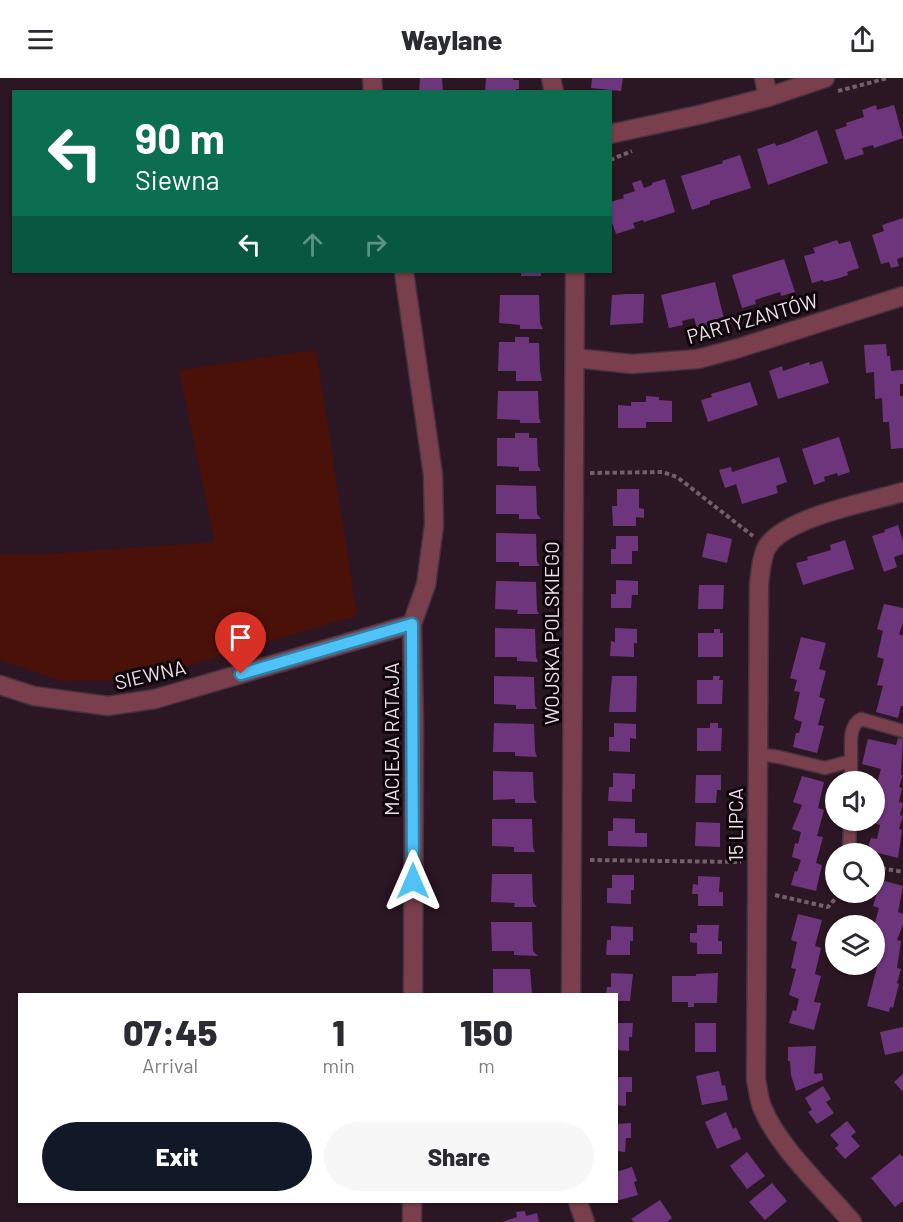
<!DOCTYPE html>
<meta charset="utf-8">
<style>
body{margin:0;font-family:Barlow,sans-serif;background:#f7f7f7;color:#2b2b33;height:100vh;display:flex;flex-direction:column;font-size:22px;white-space:nowrap}
*{box-sizing:border-box;margin:0}
p{font-size:20px;color:#7c7c81}
.icon{flex:none;width:33px;height:33px;fill:none;stroke:currentColor;stroke-width:2;stroke-linecap:round;stroke-linejoin:round}
.map{position:relative;flex:1;overflow:hidden}
.sheet{position:absolute;left:18px;top:915px;width:600px;height:210px;display:flex;flex-direction:column;background:#fff;border-radius:0px;box-shadow:0 2px 4px #0004}
.sheet>*{flex:none}
.guide{position:absolute;left:12px;top:12px;width:600px;height:183px;border-radius:0px;box-shadow:0 2px 4px #0004;background:#0b6e4f;color:#fff;overflow:hidden}
.fabs{position:absolute;left:825px;top:693px;display:grid;gap:12px}
.fabs a{display:grid;place-items:center;width:60px;height:60px;border-radius:50%;background:#fff;box-shadow:0 2px 4px #0004;font-size:30px}
.pin{position:absolute;display:grid;place-items:center;width:51px;height:51px;color:#fff;margin:-62px -26px;border-radius:50% 50% 50% 0;rotate:-45deg;box-shadow:0 0 6px #0007}
.pin .icon{rotate:45deg}
.me{position:absolute;width:66px;margin:-33px;rotate:0deg;stroke-linejoin:round;filter:drop-shadow(0 0 4px #0008)}
.turn{display:flex;align-items:center;gap:21px;height:126px;padding:0 24px;font-size:27px}
.turn .icon{width:78px;height:78px;stroke-width:2.5}
.turn b{display:block;font-size:42px;line-height:51px}
.lanes{display:flex;align-items:center;height:57px;padding:0 24px;background:#0003;justify-content:center;gap:30px;direction:ltr}
.lanes .off{opacity:.35}
.eta{display:flex;justify-content:space-evenly;align-items:center;height:102px;text-align:center}
.eta b{font-size:36px;font-weight:800;line-height:42px}
.action{display:flex;gap:12px;margin-top:auto;padding:12px 24px}
.action a{flex:1;height:69px;border-radius:36px;background:#111827;color:#fff;font-size:24px;font-weight:800;line-height:69px;text-align:center}
.action a+a{background:#f7f7f7;color:#2b2b33}
header{display:flex;justify-content:space-between;align-items:center;height:78px;padding:0 24px;background:#fff;font-size:27px;font-weight:800}
.map>svg:first-child{display:block}
.green{fill:#4a1109}
.building{fill:#6d367c}
.lines{fill:none;stroke-linecap:round;stroke-linejoin:round}
.lane-casing{stroke:#46323f;stroke-width:15}
.street-casing{stroke:#46323f;stroke-width:21}
.path{stroke:#725f6a;stroke-width:4;stroke-dasharray:4.5 3;stroke-linecap:butt}
.lane{stroke:#7a3f4c;stroke-width:12}
.street{stroke:#7a3f4c;stroke-width:18}
.route-casing{stroke:#337fa1;stroke-width:15}
.route{stroke:#4fc3f7;stroke-width:10}
.labels{text-anchor:middle;dominant-baseline:central;stroke-width:6;stroke-linejoin:round;paint-order:stroke}
.street-label{font-size:20px;fill:#efdfe8;stroke:#0e050a}
</style>
<header><svg class="icon" aria-label="menu" viewBox="0 0 24 24"><path d="M4 6h16M4 12h16M4 18h16"/></svg>Waylane<svg class="icon" aria-label="share" viewBox="0 0 24 24"><path d="M12 15V3M7 8l5-5 5 5M5 13v7h14v-7"/></svg></header>
<div class="map">
<svg width="903" height="1144" viewBox="0 0 903 1144">
<rect width="100%" height="100%" fill="#2b1623"/>
<path class="green" d="M316,272L357,538L277,561L141,602L62,603L0,582V477L46,476L215,464L179,292Z"/>
<g class="building">
<path d="M420,0H442L443,14H419Z"/>
<path d="M486,0H513V2H519V11H516V14H485Z"/>
<path d="M592,0H623L621,13L591,10Z"/>
<path d="M876,27L877,32L894,27L903,60L874,70L873,67L862,70L864,76L845,82L835,52L847,48L846,45L864,39L862,32Z"/>
<path d="M817,52L828,85L768,107L757,71L775,65L776,68L788,64Z"/>
<path d="M740,77L751,110L710,123V126L692,132L681,98L723,85L722,83Z"/>
<path d="M665,101L675,134L644,144L643,142L633,145L635,150L616,156L610,139V124L624,120L623,117L635,113L632,105L641,102L644,110L652,107V105Z"/>
<path d="M903,140V179L897,181L899,188L891,190L889,184L881,186L872,157L884,153L882,147Z"/>
<path d="M837,162L839,166L850,163L859,190L847,194L848,197L836,201L824,204L823,202L812,205L804,178L815,175L813,170Z"/>
<path d="M784,181L795,214L781,218L780,214L755,222L756,226L742,230L732,197Z"/>
<rect x="521" y="194" width="20" height="4"/>
<path d="M715,204L725,245L713,248L714,251L698,254L694,240L682,243L683,247L669,250L661,217Z"/>
<path d="M627,216H644L643,245L610,247L612,217Z"/>
<path d="M500,217H539L540,245L543,251H520V247L499,245Z"/>
<path d="M515,259H529V265H539L540,293L542,303H516V293H498L499,264H515Z"/>
<path d="M886,266L887,278H890L891,293L903,292V306H900V318H903V370L891,371L889,344H883L882,320L875,321L874,294L866,295L864,267Z"/>
<path d="M822,283L829,305L778,321L769,293L782,288L783,293L809,284L810,287Z"/>
<path d="M750,304L758,327L708,344L701,322L712,319L711,316Z"/>
<path d="M498,313H538L539,340L541,345H520V342L497,341Z"/>
<path d="M646,318L659,319V322L672,323V344H646V350H618V327L631,328V324H646Z"/>
<path d="M515,355H529V360H537L538,388L541,393H519V389L497,388V360H515Z"/>
<path d="M839,359L850,394L838,398L837,395L824,399L825,403L814,407L802,371Z"/>
<path d="M779,379L787,404L776,408L778,415L742,426L736,406L725,410L719,392L731,389L732,394Z"/>
<path d="M496,407L536,408L537,436L541,441H519V436H496Z"/>
<path d="M617,411H639V430L644,431V440L636,439V448H613L612,428H617Z"/>
<path d="M898,447L903,463V476L894,479L897,489L884,494L872,458L885,454L884,452Z"/>
<path d="M496,455L536,456L537,484L540,488H519V484H496Z"/>
<path d="M707,455L732,461L727,485L702,479Z"/>
<path d="M616,458H638V473H632V486H611V471H616Z"/>
<path d="M845,462L854,491L803,507L796,485L808,482L807,479L831,472L830,467Z"/>
<path d="M616,502L638,503V517H632L631,530H611V516H616Z"/>
<path d="M496,503L536,504L537,532L539,536H517L518,532L495,531Z"/>
<path d="M699,507H724L723,531H698Z"/>
<path d="M884,526L903,530V545L899,556L903,558V628H901L898,640L876,634L883,608L877,607L884,581L877,579L883,553L877,551Z"/>
<path d="M495,550L535,551L536,579L538,584L517,583V579H495Z"/>
<path d="M615,550L637,551V565H634V579L610,578L611,563L615,564Z"/>
<path d="M714,551H720V555H723V579H698V555H714Z"/>
<path d="M801,559L826,565L819,591L826,593L819,619L825,621L818,647L824,648L817,675L793,669L796,655H799L802,644L794,641L800,614L794,613L797,602L790,600Z"/>
<path d="M494,598L534,599L535,627L537,631H516V627L494,626Z"/>
<path d="M612,598H637L636,634H609Z"/>
<path d="M713,598H720L719,602H723L722,626H697V602H713Z"/>
<path d="M494,645L534,646L535,673L537,679L515,678V674H493Z"/>
<path d="M614,645L636,646V661L630,660V674L609,673V659H614Z"/>
<path d="M710,645H718V650H722L721,673H697V650H710Z"/>
<path d="M898,660L903,661L901,697H903L899,709L902,710L899,724L903,725L900,737L903,738L899,751L902,752L898,780L867,772L871,760L877,761L880,747L874,745L881,719L874,716L881,691L862,686L868,661L896,667Z"/>
<path d="M493,693L533,694L534,721L537,725H515V721L493,722Z"/>
<path d="M613,695L635,696V711H632V724L608,723L609,709H613Z"/>
<path d="M696,697H721V712H717L716,725H695Z"/>
<path d="M802,698L824,704L818,730L824,732L817,758L823,759L816,785L822,787L816,813L791,807L795,793L797,794L801,782L792,779L795,765L798,766L801,754L792,751L802,727L793,724Z"/>
<path d="M613,740L635,741V755H647V769L608,768V753H613Z"/>
<path d="M492,741H532L533,769L535,774H514V769L492,768Z"/>
<path d="M696,744L720,745V769L695,768Z"/>
<path d="M492,796H532L533,824L537,829H514L515,825L491,824Z"/>
<path d="M612,797H634V812H631V826L607,825V810H612Z"/>
<path d="M698,798L720,799L719,814H723V828H698V816H692L693,806L698,807Z"/>
<path d="M881,802L903,808L898,834L903,836V846L897,862L901,863L897,890L901,891L897,905L899,906L893,930L890,929L889,934L867,928L878,885L874,884V867L878,857L874,856V848L879,830L873,828Z"/>
<path d="M798,836L822,842L815,868L821,870L815,896L821,898L814,924L821,925L814,952L789,945L793,932L796,933L799,921L789,917L796,891L791,890L797,864L791,862Z"/>
<path d="M491,844H532L533,873L538,878L514,877V873H492Z"/>
<path d="M697,847H719L718,863H722V876H697V865L690,864V855H697Z"/>
<path d="M611,848L633,849V863H630V877H606L607,862H611Z"/>
<path d="M493,891H530L532,916H493Z"/>
<path d="M611,895L633,896L630,923H616V916H606L607,909H611Z"/>
<path d="M718,895L717,925H694V929H688V924H672V898H696V896Z"/>
<path d="M616,945H633L632,959H629V973L616,972Z"/>
<rect x="695" y="945" width="21" height="29"/>
<path d="M903,949V973L885,977L880,954Z"/>
<path d="M816,968L814,996L822,995L823,1002L796,1013L791,997L790,983H788V969Z"/>
<path d="M719,993L722,1008L725,1007L728,1022L702,1027L696,998Z"/>
<path d="M903,996V1014L894,1004Z"/>
<path d="M616,999H632V1014H626V1028L616,1027Z"/>
<path d="M823,1008L831,1021L826,1024L834,1035L817,1046L808,1034L812,1032L805,1020Z"/>
<path d="M726,1034L733,1051L736,1049L741,1061L717,1071L705,1044Z"/>
<path d="M847,1043L856,1054L851,1058L860,1068L845,1081L835,1070L839,1067L830,1057Z"/>
<path d="M631,1045V1060H626L625,1074L616,1073V1046Z"/>
<path d="M747,1074L765,1098L747,1111L730,1088Z"/>
<path d="M900,1076L903,1079V1123L895,1129L871,1100Z"/>
<path d="M632,1089L637,1103L634,1104L638,1117L616,1123V1094Z"/>
<path d="M772,1105L787,1123L765,1142L749,1124Z"/>
<path d="M660,1122L672,1140L667,1144H634L631,1141Z"/>
<path d="M525,1133L526,1138L537,1135L539,1144H502L517,1139L516,1134Z"/>
</g>
<g class="lines">
<g class="lane-casing">
<g id="lane">
<path d="M758,676L779,679L825,690L851,683C852,669 847,649 861,641L903,653"/>
<path d="M851,704V683"/>
<path d="M849,776L850,742"/>
</g>
</g>
<g class="street-casing">
<g id="street">
<path d="M372,0L373,14"/>
<path d="M551,0L554,14"/>
<path d="M764,0L768,19"/>
<path d="M610,56L703,36L768,19L825,0"/>
<path d="M404,194L433,397L434,447L426,507L412,546L414,644L413,916"/>
<path d="M575,280L632,286L698,281L739,270L903,218"/>
<path d="M0,607L34,618L108,628L155,621L412,546"/>
<path d="M571,916L575,194"/>
<path d="M578,1124L585,1144"/>
<path d="M412,1144V1124"/>
<path d="M852,1144C824,1111 778,1069 762,1029C759,1021 758,1011 756,1002L759,505C761,494 761,479 767,469C785,439 869,424 903,414"/>
</g>
</g>
<g class="path">
<path d="M838,13L888,0"/>
<path d="M610,82L632,73"/>
<path d="M590,395L662,394L677,399L753,458"/>
<path d="M590,782L741,784"/>
<path d="M874,789L903,794"/>
<path d="M775,817L828,829L841,814"/>
</g>
<use href="#lane" class="lane"/>
<use href="#street" class="street"/>
</g>
<g class="lines">
<g class="route-casing">
<path id="route" d="M241,596L412,546L413,803"/>
</g>
<use href="#route" class="route"/>
</g>
<g class="labels">
<g class="street-label">
<text transform="translate(752 240) rotate(-16)">PARTYZANTÓW</text>
<text transform="translate(551 555) rotate(-90)">WOJSKA POLSKIEGO</text>
<text transform="translate(150 596) rotate(-13)">SIEWNA</text>
<text transform="translate(391 661) rotate(-90)">MACIEJA RATAJA</text>
<text transform="translate(735 747) rotate(-90)">15 LIPCA</text>
</g>
</g>
</svg>
<div class="fabs">
<a><svg class="icon" aria-label="sound" viewBox="0 0 24 24"><path d="M4 9h4l5-4v14l-5-4H4zM17 9q2 3 0 6"/></svg></a>
<a><svg class="icon" aria-label="search" viewBox="0 0 24 24"><circle cx="10" cy="10" r="6"/><path d="M15 15l6 6"/></svg></a>
<a><svg class="icon" aria-label="layers" viewBox="0 0 24 24"><path d="M12 4l9 5-9 5-9-5zM3 14l9 5 9-5"/></svg></a>
</div>
<div class="pin" style="left:241px;top:596px;background:#d93025"><svg class="icon" aria-label="arrive" viewBox="0 0 24 24"><path d="M6 21V4h12l-3 4 3 4H6"/></svg></div>
<svg class="me" style="left:413px;top:803px" viewBox="-20 -20 40 40"><path d="M0-17L14 15 0 8-14 15z" fill="#4fc3f7" stroke="#fff" stroke-width="4"/></svg>
<div class="guide">
<div class="turn"><svg class="icon" aria-label="left" viewBox="0 0 24 24"><path d="M17 20v-9H6M10 6l-5 5 5 5"/></svg><div><b>90 m</b>Siewna</div></div>
<div class="lanes"><svg class="icon" aria-label="left" viewBox="0 0 24 24"><path d="M17 20v-9H6M10 6l-5 5 5 5"/></svg><svg class="icon off" aria-label="ahead" viewBox="0 0 24 24"><path d="M12 20V5M6 11l6-6 6 6"/></svg><svg class="icon off" aria-label="right" viewBox="0 0 24 24"><path d="M7 20v-9h11M14 6l5 5-5 5"/></svg></div>
</div>
<section class="sheet">
<div class="eta">
<div><b>07:45</b><p>Arrival</p></div>
<div><b>1</b><p>min</p></div>
<div><b>150</b><p>m</p></div>
</div>
<div class="action"><a>Exit</a><a>Share</a></div>
</section>
</div>
